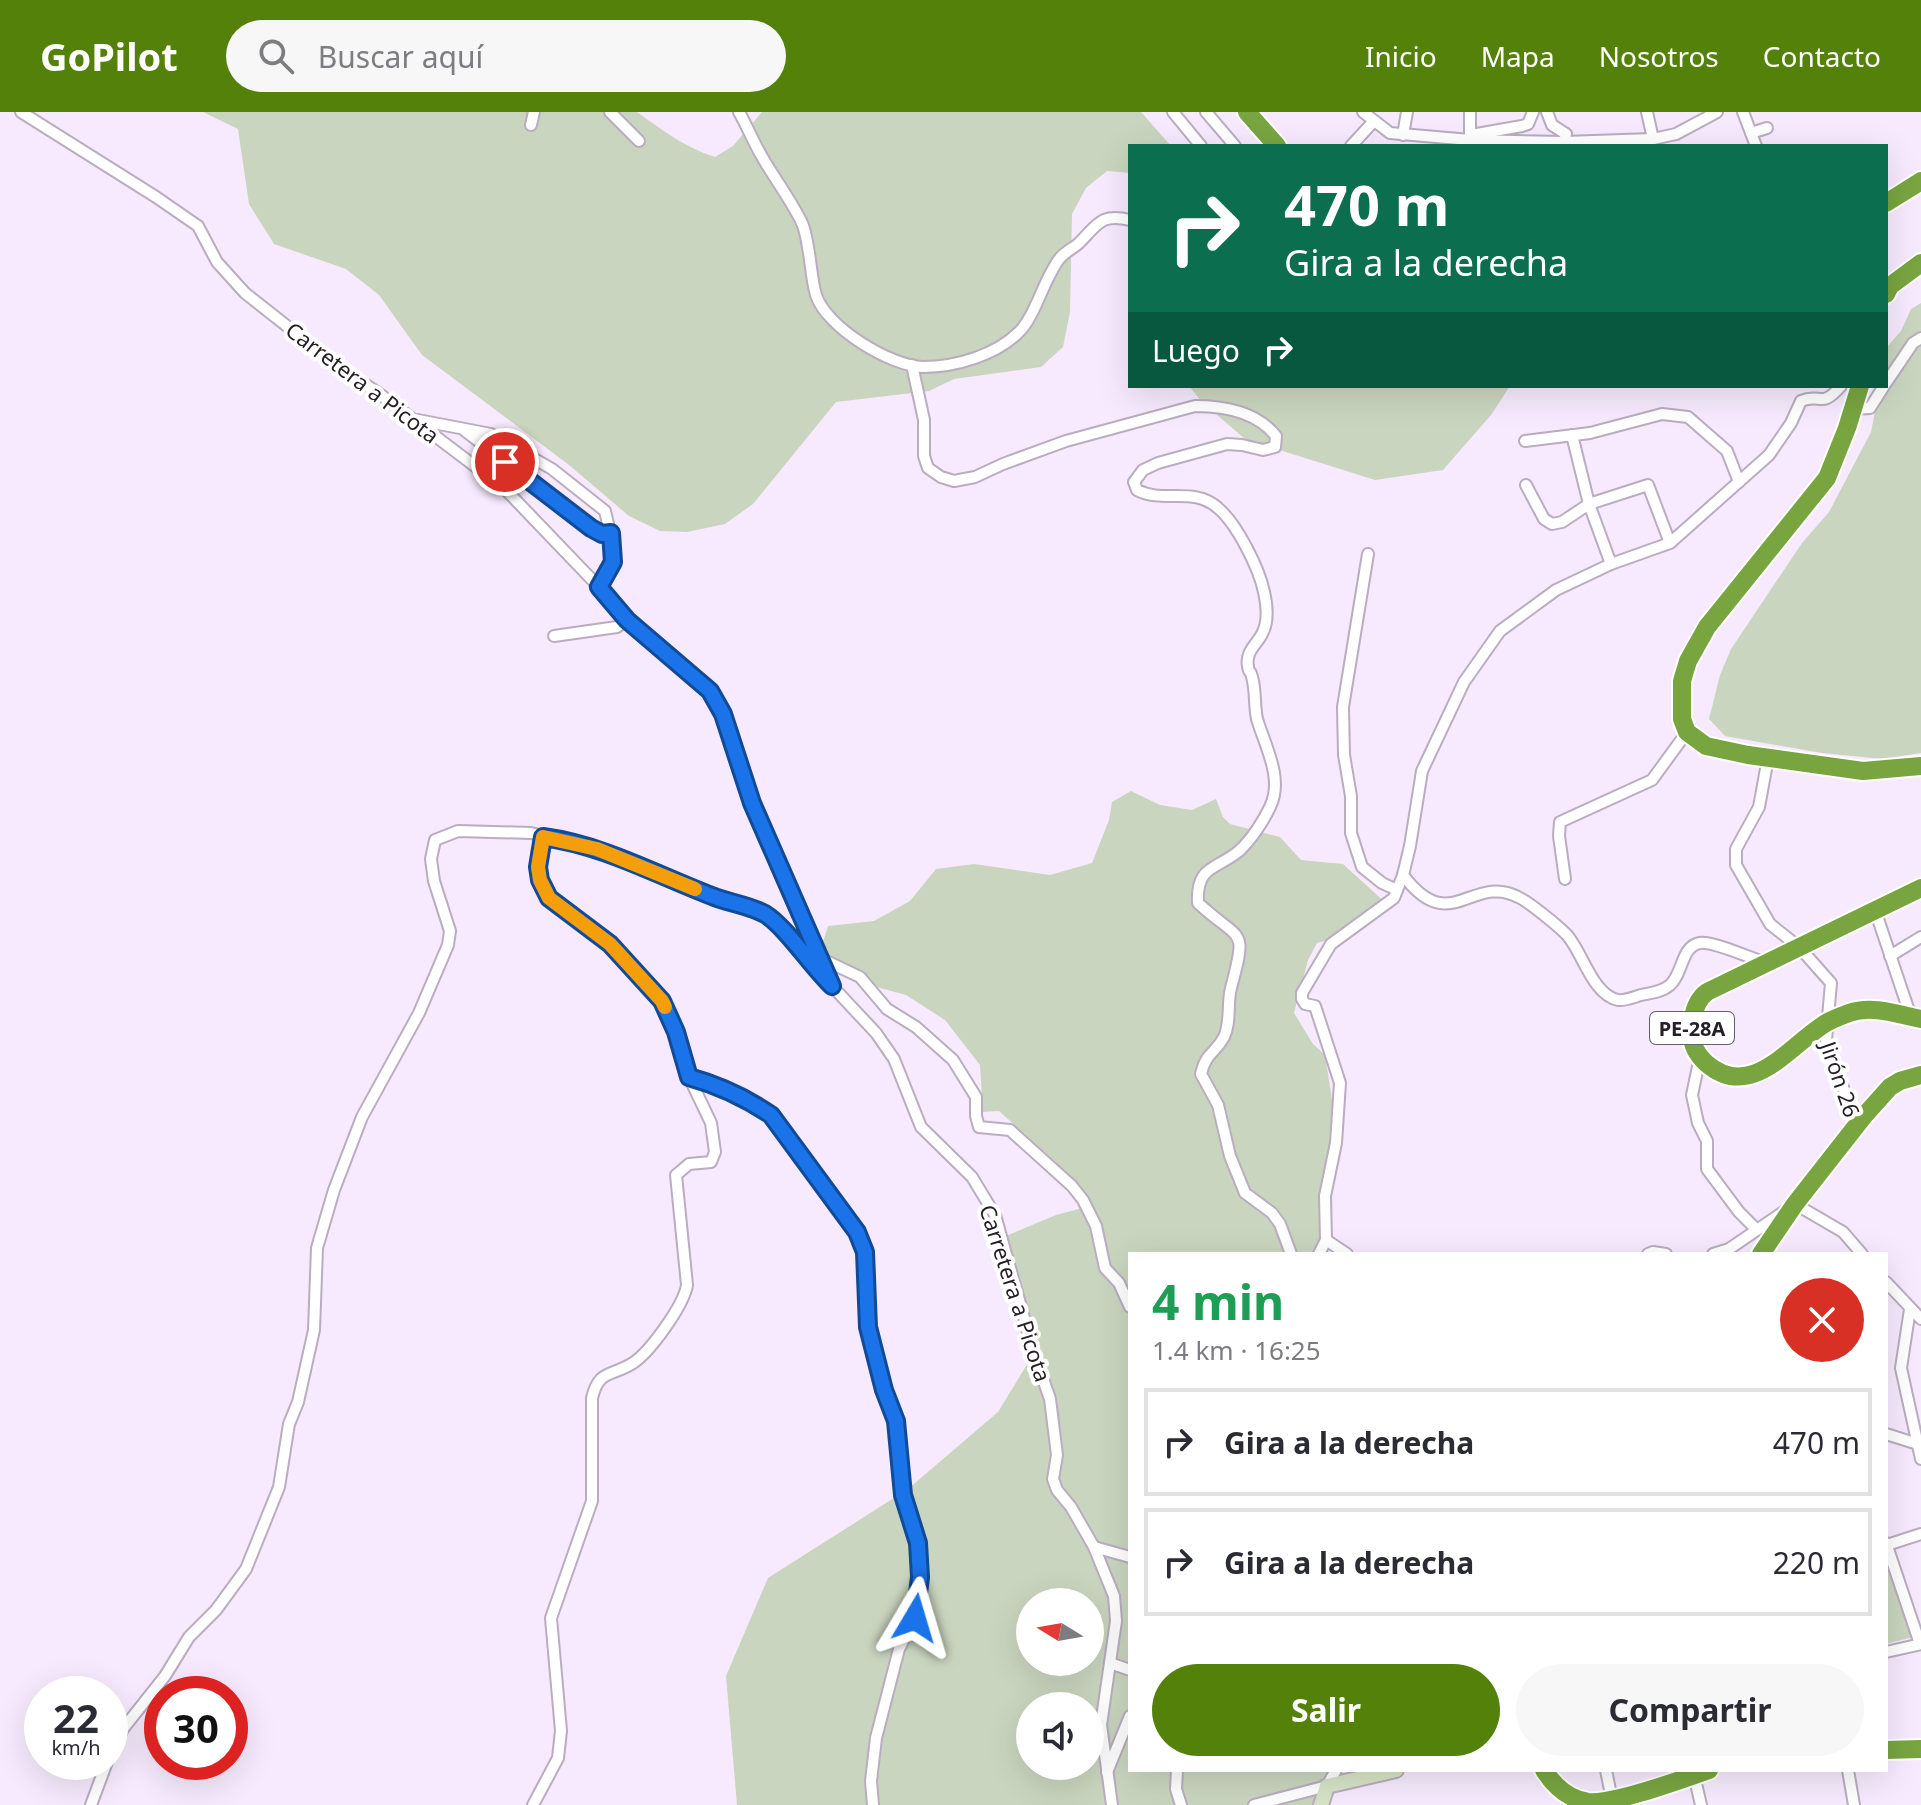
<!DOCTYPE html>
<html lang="es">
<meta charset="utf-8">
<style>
body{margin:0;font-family:"Noto Sans",sans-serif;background:#f7f7f7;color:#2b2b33;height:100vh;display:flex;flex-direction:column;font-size:30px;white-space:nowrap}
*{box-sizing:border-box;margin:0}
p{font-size:26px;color:#7c7c81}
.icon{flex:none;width:44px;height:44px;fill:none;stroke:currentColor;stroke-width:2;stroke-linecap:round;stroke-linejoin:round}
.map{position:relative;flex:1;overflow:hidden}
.panel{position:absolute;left:1128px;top:1140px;width:760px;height:520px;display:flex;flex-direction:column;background:#fff;border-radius:0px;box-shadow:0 8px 32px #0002}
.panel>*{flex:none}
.banner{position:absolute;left:1128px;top:32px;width:760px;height:244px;border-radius:0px;box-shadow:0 8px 32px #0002;background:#0b6e4f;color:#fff;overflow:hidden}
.needle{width:52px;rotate:281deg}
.fabs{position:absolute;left:1016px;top:1476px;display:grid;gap:16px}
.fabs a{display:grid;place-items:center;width:88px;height:88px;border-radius:50%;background:#fff;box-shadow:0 8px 32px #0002;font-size:40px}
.speed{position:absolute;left:24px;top:1564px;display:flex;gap:16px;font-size:40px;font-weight:700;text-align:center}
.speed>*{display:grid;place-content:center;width:104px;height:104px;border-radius:50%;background:#fff;box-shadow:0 8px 32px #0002;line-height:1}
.speed small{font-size:20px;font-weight:400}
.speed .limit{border:12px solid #d22;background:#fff;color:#111}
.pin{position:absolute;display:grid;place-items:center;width:68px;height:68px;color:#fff;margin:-34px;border:4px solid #fff;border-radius:50%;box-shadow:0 2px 8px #0007}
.me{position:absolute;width:88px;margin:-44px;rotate:7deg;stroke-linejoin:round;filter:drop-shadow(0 0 6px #0008)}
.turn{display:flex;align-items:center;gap:28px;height:168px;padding:0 24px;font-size:36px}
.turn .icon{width:104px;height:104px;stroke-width:2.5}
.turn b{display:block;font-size:56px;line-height:68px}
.then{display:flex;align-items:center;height:76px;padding:0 24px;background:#0003;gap:16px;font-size:30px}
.round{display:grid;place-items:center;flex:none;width:84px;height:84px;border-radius:42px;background:#f7f7f7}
.headline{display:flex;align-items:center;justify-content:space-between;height:136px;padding:0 24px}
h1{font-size:48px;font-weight:700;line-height:60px;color:#1e9e55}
.button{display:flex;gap:16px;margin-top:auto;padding:16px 24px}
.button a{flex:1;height:92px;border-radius:48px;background:#548109;color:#fff;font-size:32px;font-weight:700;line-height:92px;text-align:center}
.button a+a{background:#f7f7f7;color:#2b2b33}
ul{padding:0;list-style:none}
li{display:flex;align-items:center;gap:24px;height:108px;margin:0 16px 12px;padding:0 8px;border:4px solid #e1e1e2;border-radius:0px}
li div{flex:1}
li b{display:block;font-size:30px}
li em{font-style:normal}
header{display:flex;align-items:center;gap:48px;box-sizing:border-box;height:112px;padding:0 40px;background:#548109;color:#fff}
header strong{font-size:38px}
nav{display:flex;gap:44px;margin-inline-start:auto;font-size:28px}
.search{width:560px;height:72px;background:#f7f7f7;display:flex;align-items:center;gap:20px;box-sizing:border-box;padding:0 28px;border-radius:44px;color:#7c7c81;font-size:30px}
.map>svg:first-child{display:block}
.green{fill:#cad5bf;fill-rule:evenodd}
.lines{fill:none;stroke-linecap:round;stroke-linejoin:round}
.street-casing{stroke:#b9adbf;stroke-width:14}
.secondary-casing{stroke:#b9adbf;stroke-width:18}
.highway-casing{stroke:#fff;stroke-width:22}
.street{stroke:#fff;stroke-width:10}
.secondary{stroke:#d6e4c6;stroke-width:14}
.highway{stroke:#78a540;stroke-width:18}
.route-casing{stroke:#114b97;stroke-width:20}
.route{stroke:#1a73e8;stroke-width:14}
.slow{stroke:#f59e0b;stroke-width:14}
.labels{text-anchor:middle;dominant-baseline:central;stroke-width:8;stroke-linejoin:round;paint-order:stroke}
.shield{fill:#fff;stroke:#666368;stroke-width:2}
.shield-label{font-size:20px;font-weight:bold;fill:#252027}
.street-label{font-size:22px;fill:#252027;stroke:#fff}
</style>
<header>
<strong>GoPilot</strong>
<div class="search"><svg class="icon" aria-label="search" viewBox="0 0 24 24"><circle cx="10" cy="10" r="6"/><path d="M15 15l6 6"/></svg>Buscar aquí</div>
<nav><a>Inicio</a><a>Mapa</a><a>Nosotros</a><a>Contacto</a></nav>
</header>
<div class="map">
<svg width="1921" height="1693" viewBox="0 0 1921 1693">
<rect width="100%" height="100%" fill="#f7eafe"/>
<g class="green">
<path d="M203,0H637C662,18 686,36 715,45L733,34L762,0H1141L1171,34H1130V61L1107,59L1086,76L1072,102L1070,200L1063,235L1041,255L954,267L929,279L836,290L753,392L725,412L687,420L660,419L629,404L569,353L422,243L379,183L346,157L274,132L249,92L238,17Z"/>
<path d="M1921,191V641L1883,647L1822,641L1725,624L1709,607L1720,563L1731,537L1802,431L1829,400L1871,320L1880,274H1886V236L1901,219L1911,197Z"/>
<path d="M1189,274H1510L1491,303L1443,358L1375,368L1245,327L1202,290Z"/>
<path d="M1131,679L1160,693L1192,698L1216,687L1223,705L1230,712L1280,725L1301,748L1343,752L1388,793L1346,823L1317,831L1308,848L1294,901L1313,932L1325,943L1334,1000L1322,1142H1130V1658H1331L1314,1693H737L726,1564L768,1466L908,1377L998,1300L1034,1241L1001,1126L1056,1103L1090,1094L1056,1050L999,999L983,1000L980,953L945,908L906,883L873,874L820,846L815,833L824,827L828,814L874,809L910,789L936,757L974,752L1050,763L1092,751L1109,708L1112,690ZM1030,1490H1090V1550H1030ZM1030,1594H1090V1654H1030Z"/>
<path d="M1886,1435L1913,1525L1886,1532Z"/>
</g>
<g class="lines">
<g class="street-casing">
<g id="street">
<path d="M21,0L156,85L198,114L217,150L245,181L330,248L381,283L505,377L599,475L627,508L710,579L723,602L752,691L832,874L876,921L894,947L921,1015L972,1065L995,1103L1034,1241L1050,1287L1057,1343L1053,1367L1057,1378L1071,1395L1094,1435L1114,1484L1116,1509L1101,1613L1112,1693"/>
<path d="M610,0L639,29"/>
<path d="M739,0C747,14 753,29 761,43C774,66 791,88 802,111C810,129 810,163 816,183C826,215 890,254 923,255C956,255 996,243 1019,220C1036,203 1044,166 1060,146C1066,139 1074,136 1079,131C1098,112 1101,101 1130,108"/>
<path d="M1173,0L1201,34"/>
<path d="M1206,0L1235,34"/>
<path d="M1363,0L1390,21L1470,28L1468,32"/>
<path d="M1470,0V28L1564,30L1653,27L1676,22L1717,0"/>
<path d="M1547,0L1552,13L1566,22L1564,30"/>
<path d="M1647,0L1653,27"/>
<path d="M1743,0L1756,34"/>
<path d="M531,13L534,0"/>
<path d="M1751,21L1767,16"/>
<path d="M1403,23L1407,0"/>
<path d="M1471,23L1522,14L1528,12L1533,0"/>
<path d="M1351,34L1373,10"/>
<path d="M912,253L924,308V344L928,356L941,365L954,369L975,365L1003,352L1066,329L1195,294C1224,294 1257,300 1276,324L1275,335L1263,338L1242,333L1227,332L1158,351L1143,358L1134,370L1137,378C1163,392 1194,374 1218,396C1237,412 1259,456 1264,480C1267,493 1269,509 1262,522C1257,532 1245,540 1248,554C1249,563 1250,556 1252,565C1256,578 1254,593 1257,607C1265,634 1284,667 1270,695C1263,710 1251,728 1239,739C1216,758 1196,753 1198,791C1241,831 1248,813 1231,876C1227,891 1231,911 1224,925C1215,942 1206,940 1201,962L1218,993L1230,1044L1245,1081L1272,1101L1280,1112L1291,1142"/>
<path d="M1886,271L1913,231L1921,226"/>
<path d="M1854,297L1870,296L1884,274"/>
<path d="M418,308L491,322L552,357L605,399L613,433V450L599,475"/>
<path d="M464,318L591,416L602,422L611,421"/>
<path d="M1572,323L1589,392L1611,452"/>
<path d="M1525,329L1590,321L1662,302L1688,305L1727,339L1739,370"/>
<path d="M1526,373L1544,407L1552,412L1562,410L1589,392L1648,373L1670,431"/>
<path d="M1368,442L1343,595L1344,643L1351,684V721L1362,755L1382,771L1397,778"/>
<path d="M554,524L617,515L627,508"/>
<path d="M1768,646L1759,695L1736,737V753L1770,812L1800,836L1831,871L1826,928L1857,1014"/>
<path d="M1403,763C1450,826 1472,761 1518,785C1529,790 1557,813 1566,822C1582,838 1592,883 1618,888C1625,889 1634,885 1641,883C1651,881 1662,880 1670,873C1683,862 1681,834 1700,831C1713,829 1750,846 1764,850"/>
<path d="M1565,767L1559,724L1560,710L1652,668L1687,620"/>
<path d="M1875,798L1911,905"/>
<path d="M1890,844L1921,825"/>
<path d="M820,846L860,865L887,897L916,915L953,948L976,985V1004L979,1015L1010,1018L1072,1074L1083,1088L1096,1114L1105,1156L1119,1171L1130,1195"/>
<path d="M1700,945L1692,983L1698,1011L1707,1029V1057L1739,1100L1757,1118"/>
<path d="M689,965C718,973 746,986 771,1003L857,1120L865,1140L868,1215L884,1278L896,1309L903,1383L918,1431L920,1465L915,1506L899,1537L876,1626L871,1669L873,1693"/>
<path d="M1326,1128L1347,1142"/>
<path d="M1319,1142L1326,1128L1325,1084L1336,1031L1340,971L1315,894L1305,892L1302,887V881L1331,832L1394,786L1403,763L1410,734L1422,659L1464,570L1500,519L1556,478L1611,452L1670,431L1769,343L1791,311L1801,289C1821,280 1820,298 1841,274"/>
<path d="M1648,1142L1653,1140L1666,1142"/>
<path d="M1713,1142L1729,1137L1795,1092L1843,1120L1862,1142"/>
<path d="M1886,1170L1921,1207"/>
<path d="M1910,1197L1901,1256L1921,1347"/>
<path d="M1886,1322L1921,1333"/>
<path d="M1886,1431L1920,1532"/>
<path d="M1887,1433L1921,1422"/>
<path d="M1094,1435L1130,1445"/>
<path d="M1886,1540L1921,1532"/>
<path d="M1110,1551L1130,1558"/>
<path d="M110,1644L123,1617L165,1564L189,1525L216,1498L246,1457L279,1375L289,1312L298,1290L314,1218L317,1136L334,1078L362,1005L419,901L448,833L450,819L434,769L431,747L435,728L458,719L531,721L597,737L717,786L764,801L778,812L828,870"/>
<path d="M1177,1658L1176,1677L1181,1693"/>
<path d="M1606,1658L1612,1688"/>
<path d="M1848,1658L1854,1693"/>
<path d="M1107,1660L1130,1604"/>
<path d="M1694,1663L1701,1693"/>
<path d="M91,1693L107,1650"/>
<path d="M533,1693L558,1646L561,1619L551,1506L592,1389V1286C599,1257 611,1265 633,1251C650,1240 684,1193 687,1173L676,1063L689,1052L711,1050L715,1040L711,1011L689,965L676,920L662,889L637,864L610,832L549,786L540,768L538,755L543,725"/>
<path d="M1254,1693L1327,1674L1336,1658"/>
</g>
</g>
<g class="secondary-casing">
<path id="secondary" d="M1321,1693L1327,1674L1396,1658"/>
</g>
<g class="highway-casing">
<g id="highway">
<path d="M1247,0L1277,34"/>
<path d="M1886,91L1921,69"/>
<path d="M1886,182L1890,174L1921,151"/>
<path d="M1860,274L1847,316L1827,366L1707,515L1688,549L1682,569V607L1687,620L1706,634L1748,643L1863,659L1921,654"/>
<path d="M1921,776L1707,880C1695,889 1692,905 1692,919C1691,932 1696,942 1706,951C1751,991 1791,932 1826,911C1833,907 1841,904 1849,901C1872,893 1897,902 1921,907"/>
<path d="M1761,1142L1795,1092L1864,1004L1890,975L1900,969L1921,963"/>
<path d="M1886,1638L1921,1637"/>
<path d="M1544,1658C1554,1674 1569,1687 1588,1690C1613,1693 1683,1667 1709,1658"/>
</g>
</g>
<use href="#street" class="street"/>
<use href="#secondary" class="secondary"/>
<use href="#highway" class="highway"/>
</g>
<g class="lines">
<g class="route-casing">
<path id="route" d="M505,350L591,416L602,422L611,421L613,450L599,475L627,508L710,579L723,602L752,691L832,874C812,855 785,814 765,802C749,793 729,791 712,784C657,763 603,733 543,725L538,755L540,768L549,786L610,832L662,889L676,920L689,965C718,973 746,986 771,1003L857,1120L865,1140L868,1215L884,1278L896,1309L903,1383L918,1431L920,1465L915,1506"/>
</g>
<use href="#route" class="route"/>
<path class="slow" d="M665,895L662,889L610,832L549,786L540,768L538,755L543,725L597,737L695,777"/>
</g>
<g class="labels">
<rect class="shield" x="1650" y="900" width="84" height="32" rx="6"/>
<g class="shield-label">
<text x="1692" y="916">PE-28A</text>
</g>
<g class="street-label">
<text transform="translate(363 270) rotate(37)">Carretera a Picota</text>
<text transform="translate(1841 967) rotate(71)">Jirón 26</text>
<text transform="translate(1016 1181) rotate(72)">Carretera a Picota</text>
</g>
</g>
</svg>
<div class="fabs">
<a><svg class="needle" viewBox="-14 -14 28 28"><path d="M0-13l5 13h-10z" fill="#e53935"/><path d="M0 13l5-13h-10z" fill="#7c7c81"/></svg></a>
<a><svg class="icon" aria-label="sound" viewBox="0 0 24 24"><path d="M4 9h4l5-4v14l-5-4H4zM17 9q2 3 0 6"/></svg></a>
</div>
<div class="speed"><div>22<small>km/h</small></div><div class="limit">30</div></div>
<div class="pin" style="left:505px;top:350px;background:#d93025"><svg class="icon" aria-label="arrive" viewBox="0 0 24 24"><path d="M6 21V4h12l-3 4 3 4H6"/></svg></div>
<svg class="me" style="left:915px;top:1506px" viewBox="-20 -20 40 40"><path d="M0-17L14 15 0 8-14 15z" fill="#1a73e8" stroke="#fff" stroke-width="4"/></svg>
<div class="banner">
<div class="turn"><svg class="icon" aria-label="right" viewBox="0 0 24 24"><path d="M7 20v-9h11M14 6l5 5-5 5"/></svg><div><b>470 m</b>Gira a la derecha</div></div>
<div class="then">Luego<svg class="icon" aria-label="right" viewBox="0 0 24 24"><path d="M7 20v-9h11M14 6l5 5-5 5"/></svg></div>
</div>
<section class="panel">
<div class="headline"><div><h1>4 min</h1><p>1.4 km · 16:25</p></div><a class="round" style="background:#d93025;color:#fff"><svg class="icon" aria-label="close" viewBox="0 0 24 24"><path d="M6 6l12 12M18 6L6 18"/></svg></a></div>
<ul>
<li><svg class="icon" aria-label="right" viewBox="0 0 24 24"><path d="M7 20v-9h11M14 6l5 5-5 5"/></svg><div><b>Gira a la derecha</b></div><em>470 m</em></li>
<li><svg class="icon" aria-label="right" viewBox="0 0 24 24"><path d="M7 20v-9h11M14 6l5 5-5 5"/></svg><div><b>Gira a la derecha</b></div><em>220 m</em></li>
</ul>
<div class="button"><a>Salir</a><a>Compartir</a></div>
</section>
</div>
